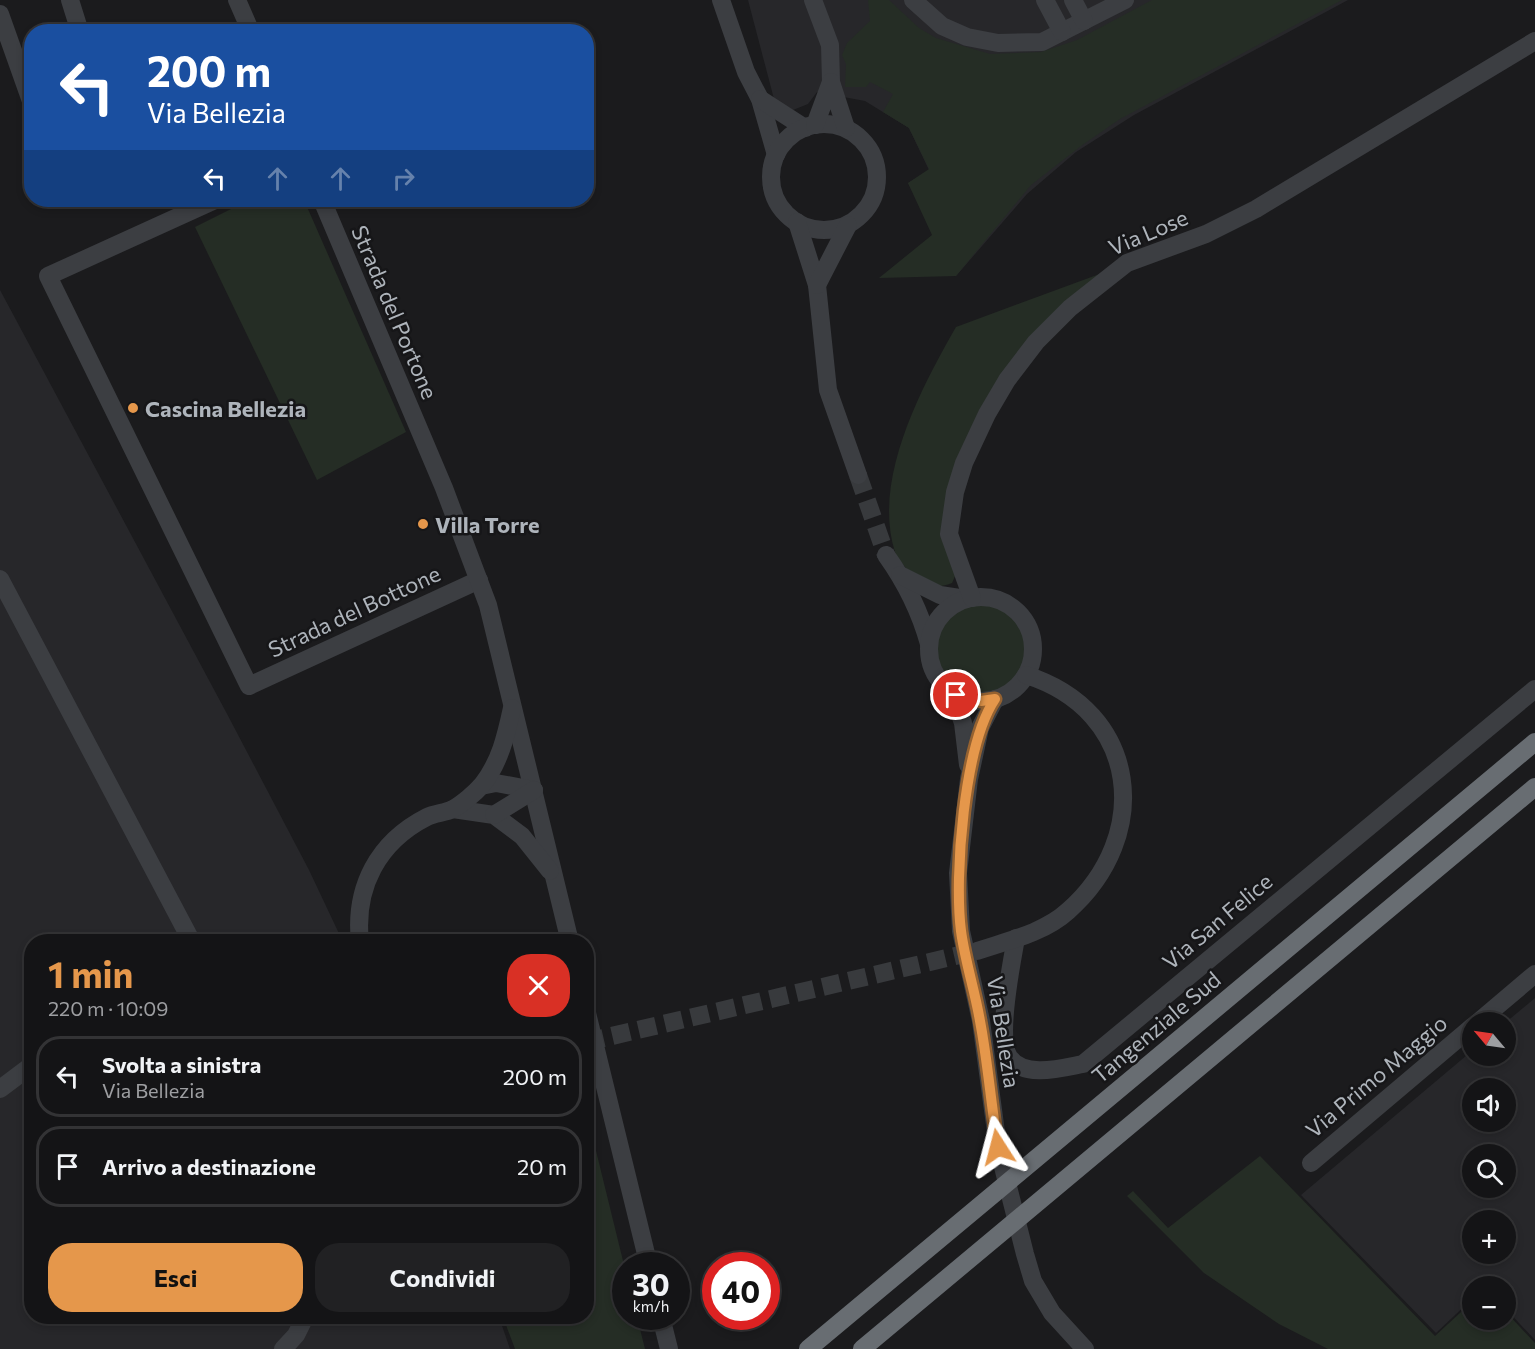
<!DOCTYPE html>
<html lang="it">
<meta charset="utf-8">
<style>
body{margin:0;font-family:Commissioner,sans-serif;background:#212123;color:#f1f3f6;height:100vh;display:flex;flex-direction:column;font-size:22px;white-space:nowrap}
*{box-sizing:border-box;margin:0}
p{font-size:20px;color:#9d9ea1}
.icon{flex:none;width:33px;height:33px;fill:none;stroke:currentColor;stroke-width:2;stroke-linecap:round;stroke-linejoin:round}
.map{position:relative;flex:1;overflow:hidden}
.side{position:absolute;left:24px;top:934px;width:570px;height:390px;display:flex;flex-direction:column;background:#141416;border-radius:24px;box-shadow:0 3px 9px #0003,0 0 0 2px #333335}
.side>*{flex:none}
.guide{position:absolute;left:24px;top:24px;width:570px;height:183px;border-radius:24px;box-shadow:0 3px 9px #0003,0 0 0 2px #333335;background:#1a4fa0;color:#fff;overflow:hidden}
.needle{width:39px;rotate:299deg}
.fabs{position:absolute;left:1462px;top:1012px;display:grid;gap:12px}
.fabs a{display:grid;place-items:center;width:54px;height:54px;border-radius:50%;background:#141416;box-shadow:0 3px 9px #0003,0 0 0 2px #333335;font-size:30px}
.speed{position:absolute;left:612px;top:1252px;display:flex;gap:12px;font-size:30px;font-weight:700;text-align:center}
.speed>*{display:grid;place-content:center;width:78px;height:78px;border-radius:50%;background:#141416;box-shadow:0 3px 9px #0003,0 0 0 2px #333335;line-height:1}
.speed small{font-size:15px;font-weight:400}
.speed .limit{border:9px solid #d22;background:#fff;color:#111}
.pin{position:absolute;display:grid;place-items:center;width:51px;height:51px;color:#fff;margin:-26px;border:3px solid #fff;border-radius:50%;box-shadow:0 2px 6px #0007}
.me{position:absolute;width:66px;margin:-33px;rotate:351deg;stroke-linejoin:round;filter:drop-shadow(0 0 4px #0008)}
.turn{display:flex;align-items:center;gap:21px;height:126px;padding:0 24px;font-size:27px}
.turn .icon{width:78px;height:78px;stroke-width:2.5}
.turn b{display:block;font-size:42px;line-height:51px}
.lanes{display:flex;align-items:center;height:57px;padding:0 24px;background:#0003;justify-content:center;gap:30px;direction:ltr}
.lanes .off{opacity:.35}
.round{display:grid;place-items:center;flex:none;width:63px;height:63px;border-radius:24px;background:#212123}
.head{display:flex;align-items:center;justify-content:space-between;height:102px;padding:0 24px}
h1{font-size:36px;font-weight:700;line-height:45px;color:#e5974b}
.action{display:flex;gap:12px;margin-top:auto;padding:12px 24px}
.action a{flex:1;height:69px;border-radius:24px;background:#e5974b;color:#111;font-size:24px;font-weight:700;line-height:69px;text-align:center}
.action a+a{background:#212123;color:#f1f3f6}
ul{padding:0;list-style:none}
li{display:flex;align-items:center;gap:18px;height:81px;margin:0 12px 9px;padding:0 12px;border:3px solid #333335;border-radius:24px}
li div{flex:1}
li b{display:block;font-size:22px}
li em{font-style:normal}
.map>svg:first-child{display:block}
.built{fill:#27272a;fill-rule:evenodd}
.green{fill:#252d25}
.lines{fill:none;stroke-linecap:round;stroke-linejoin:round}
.minor-tunnel{stroke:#383a3d;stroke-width:18;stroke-dasharray:18 9;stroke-linecap:butt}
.minor{stroke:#3c3e42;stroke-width:18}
.highway{stroke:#686d72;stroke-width:18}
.route-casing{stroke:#956231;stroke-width:15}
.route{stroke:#e5974b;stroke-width:10}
.poi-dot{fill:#e5974b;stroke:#161618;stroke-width:2}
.labels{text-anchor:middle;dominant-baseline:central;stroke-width:5;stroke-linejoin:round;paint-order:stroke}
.street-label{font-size:22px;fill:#aeb4bb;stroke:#161618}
.poi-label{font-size:22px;font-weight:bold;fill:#aeb4bb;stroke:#161618;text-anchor:start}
</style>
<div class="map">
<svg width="1535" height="1349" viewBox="0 0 1535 1349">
<rect width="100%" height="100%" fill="#1b1b1d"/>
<g class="built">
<path d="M748,0H1348L1134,115L1076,152L1027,194L956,276L908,183L929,170L909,128L865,101L817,92L808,104L793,110L774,99Z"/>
<path d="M0,290L226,712L309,870L343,942H32V1317H499L510,1349H0Z"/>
<path d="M1535,998V1340L1506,1309V1287H1473V1298L1436,1333L1301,1195L1473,1050V1056H1506L1505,1023ZM1473,1089H1506V1122H1473ZM1473,1155H1506V1188H1473ZM1473,1221H1506V1254H1473Z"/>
</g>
<g class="green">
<path d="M868,0H889L919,28L936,38L990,54L1041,52L1077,40L1152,0H1342L1120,119L1081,146L1031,185L956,276L879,278L932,235L908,183L929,169L909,128L883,112L893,94L870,82L866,87H845L846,64L842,55L847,43L870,21Z"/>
<path d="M249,200H304L406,432L317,480L195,227Z"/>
<path d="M1105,272L1067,304L959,461L956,574L952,583C935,590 918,586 908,571C904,565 897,559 895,552C872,480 921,388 956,327Z"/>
<circle cx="981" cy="649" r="52"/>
<path d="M587,1114L625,1269L626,1317H637L645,1349H515L503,1317H586Z"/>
<path d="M1260,1156L1435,1336L1473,1301V1320H1506V1312L1535,1343V1349H1328L1279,1324L1204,1273L1127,1196L1133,1191L1168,1228Z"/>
</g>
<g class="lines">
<g class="minor-tunnel">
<path d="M858,475L886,555"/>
<path d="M586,1042L977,951"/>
</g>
<g class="minor">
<path d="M70,0L80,32"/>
<path d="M237,0L251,32"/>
<path d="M721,0L746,72L760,99L776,155"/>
<path d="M813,0L830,45L831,82"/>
<path d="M913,0L942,26L967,37L998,43L1042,42L1125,0"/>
<path d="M1045,0L1062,32"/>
<path d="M1073,0L1084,21"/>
<path d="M0,14L32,104"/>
<path d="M760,99L805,128"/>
<circle cx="824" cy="177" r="53"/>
<path d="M815,125L831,82L846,128"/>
<path d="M215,200L48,276L249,686L479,580"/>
<path d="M322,200L444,488L488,605L570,942"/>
<path d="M797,222L817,285L828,390L858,475"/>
<path d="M817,285L848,225"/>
<path d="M886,555C906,583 920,611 929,644"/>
<path d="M900,575L940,595L966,599"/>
<path d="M0,579L192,942"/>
<circle cx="981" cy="649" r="52"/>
<path d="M972,598L949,534L955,492L964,463L987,414L1007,380L1036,342L1070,308L1127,263L1206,234L1256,209L1535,41"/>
<path d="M952,691L963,723L968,765"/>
<path d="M995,699L980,728L969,779L958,873L961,931L981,1021L998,1147L1025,1254L1033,1281L1052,1313L1085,1349"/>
<path d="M481,786L496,783L534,790"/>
<path d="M453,809L494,815L522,836L550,871"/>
<path d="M494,815L534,790"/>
<path d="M1016,938C1012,962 996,1037 1009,1057C1024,1079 1062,1068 1083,1064L1535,689"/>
<path d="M360,942C354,887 378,842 427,817C435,813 445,813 453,809C462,804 475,793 482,785C500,762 506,736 512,708"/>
<path d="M977,951C1007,941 1044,933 1068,911C1153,836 1140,711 1026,675"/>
<path d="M586,1009L649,1266"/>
<path d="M1477,1023L1535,974"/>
<path d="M0,1089L32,1065"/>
<path d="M1311,1163L1473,1026"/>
<path d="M661,1317L669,1349"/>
<path d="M283,1349L296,1335L305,1317"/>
</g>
<g class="highway">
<path d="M808,1349L1535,742"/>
<path d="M862,1349L1535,787"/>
</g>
</g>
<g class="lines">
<g class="route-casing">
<path id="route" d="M956,695L981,701L995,699C964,745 954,876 961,931C965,961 975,991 980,1021C988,1063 991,1105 998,1147"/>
</g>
<use href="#route" class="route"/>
</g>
<g class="poi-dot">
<circle cx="133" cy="408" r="6"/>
<circle cx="423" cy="524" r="6"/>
</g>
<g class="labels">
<g class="street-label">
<text transform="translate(1148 232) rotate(-23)">Via Lose</text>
<text transform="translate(395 312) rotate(67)">Strada del Portone</text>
<text transform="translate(354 611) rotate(-25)">Strada del Bottone</text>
<text transform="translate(1217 921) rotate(-40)">Via San Felice</text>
<text transform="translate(1156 1027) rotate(-40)">Tangenziale Sud</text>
<text transform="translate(1004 1032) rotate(81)">Via Bellezia</text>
<text transform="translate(1376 1076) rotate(-40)">Via Primo Maggio</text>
</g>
<g class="poi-label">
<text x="145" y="408">Cascina Bellezia</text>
<text x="435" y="524">Villa Torre</text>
</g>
</g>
</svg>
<div class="fabs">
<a><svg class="needle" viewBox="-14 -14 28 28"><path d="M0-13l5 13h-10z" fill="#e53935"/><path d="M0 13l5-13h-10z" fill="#9d9ea1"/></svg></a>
<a><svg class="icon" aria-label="sound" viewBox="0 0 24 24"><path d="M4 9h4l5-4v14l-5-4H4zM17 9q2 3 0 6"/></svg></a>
<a><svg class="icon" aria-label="search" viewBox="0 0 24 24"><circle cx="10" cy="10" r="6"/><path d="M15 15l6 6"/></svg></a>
<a>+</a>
<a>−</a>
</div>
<div class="speed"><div>30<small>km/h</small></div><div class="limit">40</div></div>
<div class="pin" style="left:956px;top:695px;background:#d93025"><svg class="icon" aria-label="arrive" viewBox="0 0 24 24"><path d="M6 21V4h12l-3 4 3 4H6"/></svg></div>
<svg class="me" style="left:998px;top:1147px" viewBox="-20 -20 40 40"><path d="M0-17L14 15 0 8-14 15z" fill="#e5974b" stroke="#fff" stroke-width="4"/></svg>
<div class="guide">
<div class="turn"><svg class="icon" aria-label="left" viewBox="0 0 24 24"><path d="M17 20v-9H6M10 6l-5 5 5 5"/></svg><div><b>200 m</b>Via Bellezia</div></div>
<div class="lanes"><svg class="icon" aria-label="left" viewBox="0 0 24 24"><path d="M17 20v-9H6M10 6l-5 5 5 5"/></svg><svg class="icon off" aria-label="ahead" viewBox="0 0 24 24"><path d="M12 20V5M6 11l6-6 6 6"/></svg><svg class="icon off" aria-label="ahead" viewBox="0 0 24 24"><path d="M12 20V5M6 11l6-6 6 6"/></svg><svg class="icon off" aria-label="right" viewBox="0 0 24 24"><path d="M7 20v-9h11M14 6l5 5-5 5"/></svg></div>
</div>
<section class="side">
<div class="head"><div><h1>1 min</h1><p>220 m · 10:09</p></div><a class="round" style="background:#d93025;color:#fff"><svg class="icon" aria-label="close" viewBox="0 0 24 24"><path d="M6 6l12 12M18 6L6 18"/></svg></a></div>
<ul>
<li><svg class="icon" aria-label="left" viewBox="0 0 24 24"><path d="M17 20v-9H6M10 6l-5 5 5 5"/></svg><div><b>Svolta a sinistra</b><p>Via Bellezia</p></div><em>200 m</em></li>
<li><svg class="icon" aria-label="arrive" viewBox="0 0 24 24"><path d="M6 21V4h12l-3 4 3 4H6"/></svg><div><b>Arrivo a destinazione</b></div><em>20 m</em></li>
</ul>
<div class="action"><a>Esci</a><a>Condividi</a></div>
</section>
</div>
